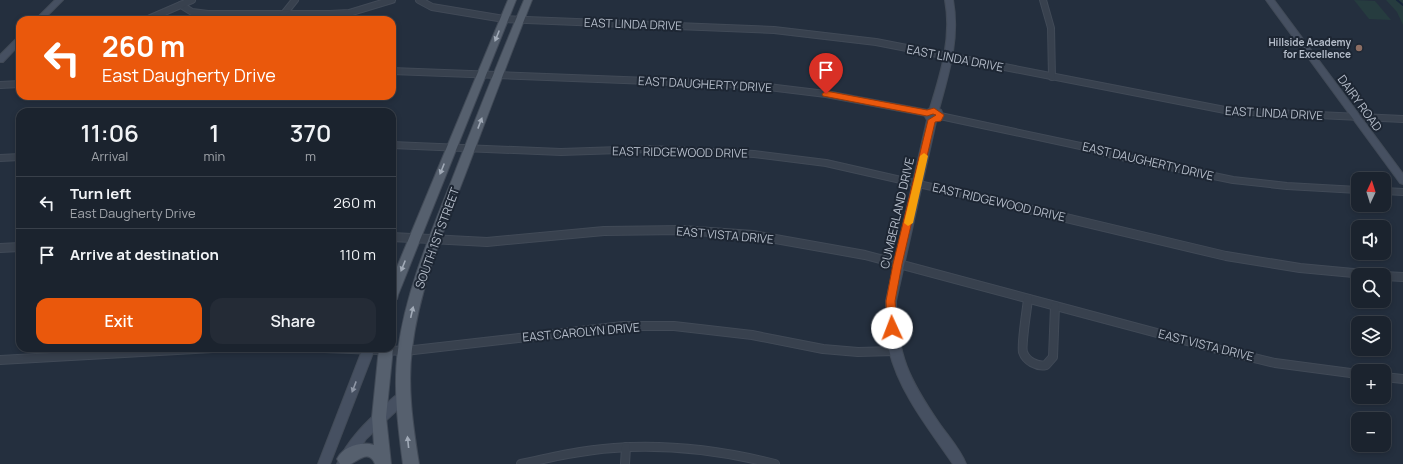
<!DOCTYPE html>
<meta charset="utf-8">
<style>
body{margin:0;font-family:Manrope,sans-serif;background:#242b36;color:#f1f3f6;height:100vh;display:flex;flex-direction:column;font-size:15px;white-space:nowrap}
*{box-sizing:border-box;margin:0}
p{font-size:13px;color:#a0a4aa}
.icon{flex:none;width:22px;height:22px;fill:none;stroke:currentColor;stroke-width:2;stroke-linecap:round;stroke-linejoin:round}
.map{position:relative;flex:1;overflow:hidden}
.sheet{position:absolute;left:16px;top:108px;width:380px;height:244px;display:flex;flex-direction:column;background:#1b232e;border-radius:12px;box-shadow:0 2px 6px #0003,0 0 0 1px #39404a}
.sheet>*{flex:none}
.guide{position:absolute;left:16px;top:16px;width:380px;height:84px;border-radius:12px;box-shadow:0 2px 6px #0003,0 0 0 1px #39404a;background:#ea580c;color:#fff;overflow:hidden}
.needle{width:26px;rotate:4deg}
.controls{position:absolute;left:1351px;top:172px;display:grid;gap:8px}
.controls a{display:grid;place-items:center;width:40px;height:40px;border-radius:8px;background:#1b232e;box-shadow:0 2px 6px #0003,0 0 0 1px #39404a;font-size:20px}
.pin{position:absolute;display:grid;place-items:center;width:34px;height:34px;color:#fff;margin:-41px -17px;border-radius:50% 50% 50% 0;rotate:-45deg;box-shadow:0 0 4px #0007}
.pin .icon{rotate:45deg}
.me{position:absolute;width:44px;margin:-22px;rotate:358deg;stroke-linejoin:round;filter:drop-shadow(0 0 3px #0008)}
.turn{display:flex;align-items:center;gap:14px;height:84px;padding:0 20px;font-size:18px}
.turn .icon{width:52px;height:52px;stroke-width:2.5}
.turn b{display:block;font-size:28px;line-height:34px}
.eta{display:flex;justify-content:space-evenly;align-items:center;height:68px;text-align:center}
.eta b{font-size:24px;font-weight:600;line-height:28px}
.button{display:flex;gap:8px;margin-top:auto;padding:8px 20px}
.button a{flex:1;height:46px;border-radius:12px;background:#ea580c;color:#fff;font-size:16px;font-weight:600;line-height:46px;text-align:center}
.button a+a{background:#242b36;color:#f1f3f6}
ul{padding:0;list-style:none}
li{display:flex;align-items:center;gap:12px;height:52px;padding:0 20px;border-top:1px solid #39404a}
li div{flex:1}
li b{display:block;font-size:15px}
li em{font-style:normal}
.map>svg:first-child{display:block}
.green{fill:#263c3f}
.lines{fill:none;stroke-linecap:round;stroke-linejoin:round}
.stream{stroke:#17263c;stroke-width:2}
.street-far1-casing{stroke:#414a57;stroke-width:8}
.street-casing{stroke:#414a57;stroke-width:10}
.secondary-casing{stroke:#414a57;stroke-width:2}
.primary-casing{stroke:#414a57;stroke-width:2}
.street-far1{stroke:#38414e;stroke-width:6}
.street{stroke:#38414e;stroke-width:8}
.secondary{fill:#465061;fill-rule:evenodd}
.primary{fill:#56606e;fill-rule:evenodd}
.oneway{fill:#a1aab7}
.oneway2{fill:#8e96a5}
.route{fill:#ea580c;stroke:#983908}
.slow{fill:#f59e0b}
.education-dot{fill:#8d6e63;stroke:#1d2633;stroke-width:1.5}
.labels{text-anchor:middle;dominant-baseline:central;stroke-width:4;stroke-linejoin:round;paint-order:stroke}
.far-poi-label{font-size:10px;font-weight:bold;fill:#b4bcc9;stroke:#1d2633;text-anchor:end}
.street-label{font-size:12px;fill:#b4bcc9;stroke:#1d2633}
</style>
<div class="map">
<svg width="1403" height="464" viewBox="0 0 1403 464">
<rect width="100%" height="100%" fill="#242f3e"/>
<g class="green">
<path d="M1354,0L1375,1L1391,20L1369,19Z"/>
<path d="M1386,0H1403V25L1397,12Z"/>
</g>
<g class="lines">
<path class="stream" d="M1397,0L1403,5"/>
<g class="street-far1-casing">
<g id="street-far1">
<path d="M419,0L432,7L504,19L774,30L876,42L1230,111L1403,119"/>
<path d="M1043,0L1051,28L1052,77"/>
<path d="M181,5L192,12L208,14H330L349,13L392,0"/>
<path d="M283,15L295,0"/>
<path d="M146,20L192,0"/>
<path d="M392,71L752,85L826,94L927,113"/>
<path d="M0,85L20,84"/>
<path d="M940,116L1085,147L1112,155L1233,180L1287,186L1358,190"/>
<path d="M392,145L561,152L649,149L754,154L826,163L998,202"/>
<path d="M0,158L20,157"/>
<path d="M1384,191L1403,192"/>
</g>
</g>
<g class="street-casing">
<g id="street">
<path d="M994,201L1226,256L1300,268L1375,275"/>
<path d="M392,237L487,242L604,231L682,230L753,235L865,255L1217,349L1275,363L1358,374"/>
<path d="M0,248L20,247"/>
<path d="M1384,276L1403,277"/>
<path d="M1028,299C1027,309 1021,345 1023,352C1026,361 1037,367 1046,365L1053,357L1055,306"/>
<path d="M324,348L405,351L623,326H674L752,335L823,349L858,352L895,351"/>
<path d="M0,360L213,348"/>
<path d="M1384,377L1403,379"/>
<path d="M521,464C552,457 583,450 614,448C668,444 723,451 775,464"/>
<path d="M625,464L626,447"/>
</g>
</g>
<g class="secondary-casing">
<g id="secondary">
<path d="M55,0H63L43,20H35Z"/>
<path d="M945,0H953C960,38 949,73 939,109L941,110L944,117L936,122L896,301C897,355 909,379 939,423C948,436 960,449 966,464H953C929,429 899,392 889,350C886,334 886,317 886,301L927,120L923,113L930,108C941,73 952,37 945,0Z"/>
<path d="M1266,0H1274L1403,174V184L1400,183Z"/>
<path d="M17,38H20V44L3,62H0V55Z"/>
<path d="M363,348H375L330,464H318Z"/>
<path d="M404,391L408,392L410,396L408,400L366,439L350,464H337C347,440 367,421 386,404C392,399 397,393 404,391Z"/>
</g>
</g>
<g class="primary-casing">
<g id="primary">
<path d="M508,0H516L398,295L397,299L392,300V279Z"/>
<path d="M524,0H532C509,58 487,117 465,175C443,232 419,289 412,349C407,387 413,426 419,464H403C398,426 393,387 398,350C406,290 431,233 453,177C476,118 499,59 524,0Z"/>
<path d="M392,346L393,348L386,417L391,464H375C369,448 357,462 350,464C347,464 343,464 340,464L337,459C343,446 361,441 374,445L372,417L379,348H392Z"/>
</g>
</g>
<use href="#street-far1" class="street-far1"/>
<use href="#street" class="street"/>
<use href="#secondary" class="secondary"/>
<use href="#primary" class="primary"/>
</g>
<defs><path id="oneway-solid" d="M-6-.8H1V-3.2L6.5 0L1 3.2V.8H-6Z"/></defs>
<g class="oneway">
<use href="#oneway-solid" transform="translate(497 36) rotate(112)"/>
<use href="#oneway-solid" transform="translate(480 123) rotate(-69)"/>
<use href="#oneway-solid" transform="translate(442 169) rotate(112)"/>
<use href="#oneway-solid" transform="translate(403 266) rotate(112)"/>
<use href="#oneway-solid" transform="translate(412 312) rotate(-77)"/>
<use href="#oneway-solid" transform="translate(408 442) rotate(-96)"/>
</g>
<use class="oneway2" href="#oneway-solid" transform="translate(354 387) rotate(111)"/>
<path class="route" d="M826,91L927,110L934,108L944,115L941,121L935,122L902,264L895,301L897,328L895,331L892,332L888,331L887,328L886,301L893,264L928,120L936,115L933,114L927,116L823,96L822,94Z"/>
<path class="slow" d="M924,153L928,156L913,223L908,226L904,223L920,156Z"/>
<circle class="education-dot" cx="1359" cy="48" r="4"/>
<g class="labels">
<g class="far-poi-label">
<text x="1351" y="42">Hillside Academy<tspan x="1351" dy="12">for Excellence</tspan></text>
</g>
<g class="street-label">
<text transform="translate(633 24) rotate(2)">EAST LINDA DRIVE</text>
<text transform="translate(955 58) rotate(11)">EAST LINDA DRIVE</text>
<text transform="translate(705 84) rotate(3)">EAST DAUGHERTY DRIVE</text>
<text transform="translate(1360 103) rotate(54)">DAIRY ROAD</text>
<text transform="translate(1274 113) rotate(3)">EAST LINDA DRIVE</text>
<text transform="translate(680 152) rotate(1)">EAST RIDGEWOOD DRIVE</text>
<text transform="translate(1148 161) rotate(13)">EAST DAUGHERTY DRIVE</text>
<text transform="translate(999 202) rotate(13)">EAST RIDGEWOOD DRIVE</text>
<text transform="translate(897 213) rotate(-77)">CUMBERLAND DRIVE</text>
<text transform="translate(725 235) rotate(5)">EAST VISTA DRIVE</text>
<text transform="translate(437 238) rotate(-70)">SOUTH 1ST STREET</text>
<text transform="translate(581 332) rotate(-5)">EAST CAROLYN DRIVE</text>
<text transform="translate(1206 345) rotate(14)">EAST VISTA DRIVE</text>
</g>
</g>
</svg>
<div class="controls">
<a><svg class="needle" viewBox="-14 -14 28 28"><path d="M0-13l5 13h-10z" fill="#e53935"/><path d="M0 13l5-13h-10z" fill="#a0a4aa"/></svg></a>
<a><svg class="icon" aria-label="sound" viewBox="0 0 24 24"><path d="M4 9h4l5-4v14l-5-4H4zM17 9q2 3 0 6"/></svg></a>
<a><svg class="icon" aria-label="search" viewBox="0 0 24 24"><circle cx="10" cy="10" r="6"/><path d="M15 15l6 6"/></svg></a>
<a><svg class="icon" aria-label="layers" viewBox="0 0 24 24"><path d="M12 4l9 5-9 5-9-5zM3 14l9 5 9-5"/></svg></a>
<a>+</a>
<a>−</a>
</div>
<div class="pin" style="left:826px;top:94px;background:#d93025"><svg class="icon" aria-label="arrive" viewBox="0 0 24 24"><path d="M6 21V4h12l-3 4 3 4H6"/></svg></div>
<svg class="me" style="left:892px;top:328px" viewBox="-20 -20 40 40"><circle r="19" fill="#fff"/><path d="M0-13L10 11 0 6-10 11z" fill="#ea580c"/></svg>
<div class="guide">
<div class="turn"><svg class="icon" aria-label="left" viewBox="0 0 24 24"><path d="M17 20v-9H6M10 6l-5 5 5 5"/></svg><div><b>260 m</b>East Daugherty Drive</div></div>
</div>
<section class="sheet">
<div class="eta">
<div><b>11:06</b><p>Arrival</p></div>
<div><b>1</b><p>min</p></div>
<div><b>370</b><p>m</p></div>
</div>
<ul>
<li><svg class="icon" aria-label="left" viewBox="0 0 24 24"><path d="M17 20v-9H6M10 6l-5 5 5 5"/></svg><div><b>Turn left</b><p>East Daugherty Drive</p></div><em>260 m</em></li>
<li><svg class="icon" aria-label="arrive" viewBox="0 0 24 24"><path d="M6 21V4h12l-3 4 3 4H6"/></svg><div><b>Arrive at destination</b></div><em>110 m</em></li>
</ul>
<div class="button"><a>Exit</a><a>Share</a></div>
</section>
</div>
